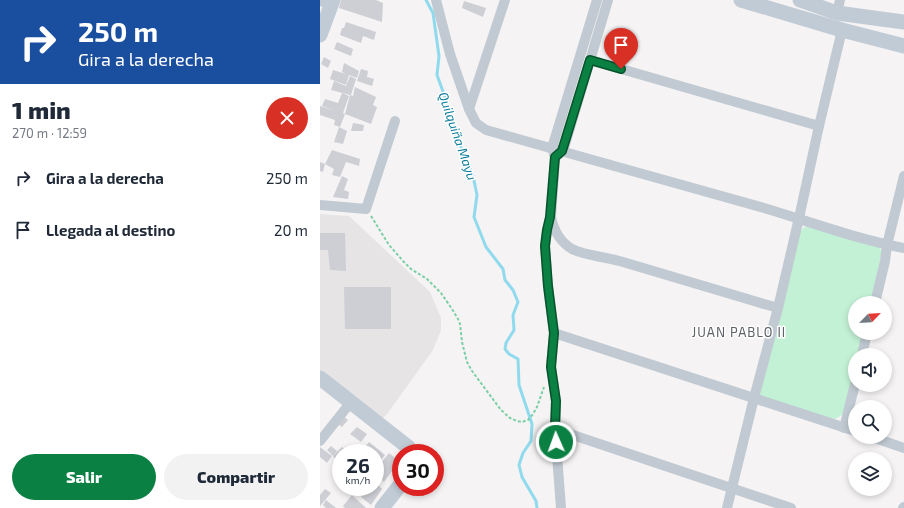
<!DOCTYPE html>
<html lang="es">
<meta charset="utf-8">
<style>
body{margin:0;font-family:"Exo 2",sans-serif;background:#f2f2f3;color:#1f2937;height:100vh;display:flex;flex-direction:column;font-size:15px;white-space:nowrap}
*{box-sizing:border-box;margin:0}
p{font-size:13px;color:#747a83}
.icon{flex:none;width:22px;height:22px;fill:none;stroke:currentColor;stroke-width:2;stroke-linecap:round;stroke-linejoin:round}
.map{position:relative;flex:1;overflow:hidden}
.panel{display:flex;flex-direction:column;background:#fff;width:320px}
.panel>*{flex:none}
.guide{background:#1a4fa0;color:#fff;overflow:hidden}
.needle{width:26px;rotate:65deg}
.controls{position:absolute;left:528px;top:296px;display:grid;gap:8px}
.controls a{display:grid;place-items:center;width:44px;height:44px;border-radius:50%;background:#fff;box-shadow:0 2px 6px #0003;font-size:20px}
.speed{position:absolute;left:12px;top:444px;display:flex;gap:8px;font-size:20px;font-weight:700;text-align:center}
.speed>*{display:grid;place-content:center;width:52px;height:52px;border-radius:50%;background:#fff;box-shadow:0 2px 6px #0003;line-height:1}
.speed small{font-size:10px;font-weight:400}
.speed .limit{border:6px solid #d22;background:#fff;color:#111}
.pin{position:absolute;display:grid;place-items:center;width:34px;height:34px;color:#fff;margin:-41px -17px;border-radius:50% 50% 50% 0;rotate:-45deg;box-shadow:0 0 4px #0007}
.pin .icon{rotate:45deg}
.me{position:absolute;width:44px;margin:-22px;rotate:358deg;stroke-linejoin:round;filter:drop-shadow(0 0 3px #0008)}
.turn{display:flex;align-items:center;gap:14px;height:84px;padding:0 12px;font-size:18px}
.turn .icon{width:52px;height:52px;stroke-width:2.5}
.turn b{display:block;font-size:28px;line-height:34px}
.round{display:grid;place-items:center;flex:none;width:42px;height:42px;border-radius:21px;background:#f2f2f3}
.summary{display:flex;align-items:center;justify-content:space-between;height:68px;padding:0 12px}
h1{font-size:24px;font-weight:800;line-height:30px}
.cta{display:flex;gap:8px;margin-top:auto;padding:8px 12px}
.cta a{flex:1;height:46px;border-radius:24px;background:#0b8043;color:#fff;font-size:16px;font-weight:800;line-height:46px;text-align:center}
.cta a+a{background:#f2f2f3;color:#1f2937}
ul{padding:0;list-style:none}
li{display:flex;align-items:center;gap:12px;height:52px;padding:0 12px}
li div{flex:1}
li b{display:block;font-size:15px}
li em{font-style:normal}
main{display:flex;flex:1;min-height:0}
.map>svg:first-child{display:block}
.education{fill:#e6e4e5}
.green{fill:#c3f1d5}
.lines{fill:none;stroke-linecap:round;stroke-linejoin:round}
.stream{stroke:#90daee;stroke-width:3}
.building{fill:#cdcfd5}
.path{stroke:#7ad0a6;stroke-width:2;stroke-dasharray:3 2;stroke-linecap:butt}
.street{stroke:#c1cad2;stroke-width:10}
.secondary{stroke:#c1cbd6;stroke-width:15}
.route-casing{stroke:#07532c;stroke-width:10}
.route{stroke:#0b8043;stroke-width:7}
.labels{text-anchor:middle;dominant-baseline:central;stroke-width:3;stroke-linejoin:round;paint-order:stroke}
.water-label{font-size:13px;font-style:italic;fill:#0c7c9b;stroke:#fff}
.neighbourhood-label{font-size:13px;letter-spacing:1px;fill:#5f6368;stroke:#fff}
</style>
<main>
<section class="panel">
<div class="guide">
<div class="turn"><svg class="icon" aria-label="right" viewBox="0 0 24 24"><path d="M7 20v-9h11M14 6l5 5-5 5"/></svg><div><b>250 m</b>Gira a la derecha</div></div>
</div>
<div class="summary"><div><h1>1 min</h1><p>270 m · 12:59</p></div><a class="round" style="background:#d93025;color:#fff"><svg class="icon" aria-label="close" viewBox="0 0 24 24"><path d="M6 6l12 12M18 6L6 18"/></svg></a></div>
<ul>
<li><svg class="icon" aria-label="right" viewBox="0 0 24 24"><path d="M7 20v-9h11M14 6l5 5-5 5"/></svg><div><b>Gira a la derecha</b></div><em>250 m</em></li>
<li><svg class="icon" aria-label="arrive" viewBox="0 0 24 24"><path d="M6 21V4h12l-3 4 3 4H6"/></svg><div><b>Llegada al destino</b></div><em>20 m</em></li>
</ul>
<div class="cta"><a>Salir</a><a>Compartir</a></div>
</section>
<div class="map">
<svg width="584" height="508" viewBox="0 0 584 508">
<rect width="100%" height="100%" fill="#f5f3f3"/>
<path class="education" d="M0,214L29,216L110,292L121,318V330L113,350L67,414L62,419L0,374Z"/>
<path class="green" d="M487,226L559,247L562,251L551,303H535V333H543L538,355H535V369L526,409C523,415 520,417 514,419L446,400L440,395L441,388L480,232L483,228Z"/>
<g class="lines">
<path class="stream" d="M106,0L113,13L119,56L117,75L130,111L135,133L153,176L157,195L154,217L166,247L183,269L185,280L193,290L198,302L193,315L194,330L186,343L185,349L189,354L198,359L199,385L212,424L211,441L203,453L199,465L202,477L216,501L217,508"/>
</g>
<g class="building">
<path d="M21,0H56L63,3L62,22L19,8Z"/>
<path d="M144,1L166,8L163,17L142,8Z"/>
<path d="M26,22L56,32L54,40L43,36L41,43L20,35L22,28H24Z"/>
<path d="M17,42L33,49L31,56L14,49Z"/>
<path d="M4,57L11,61L8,68L1,64Z"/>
<path d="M24,63L39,71L37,78L29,75L26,85L10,79L13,70L26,74L22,72Z"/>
<path d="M41,69L48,71L47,77L54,79L52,86L37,81Z"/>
<path d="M30,76L36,79L31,95H30L33,96L35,87L56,97L53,105L57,107L51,124L25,114L30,95L11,90L14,81L26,86Z"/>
<path d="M22,93L29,96L23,113L25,114L20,127L14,125L15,120L0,115V106L15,111L2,106L5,99L18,103Z"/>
<path d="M33,123L44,125L43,131H31Z"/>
<path d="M19,127L27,131L23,144L14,142Z"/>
<path d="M12,150L40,159L39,166L26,162L20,177L12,175L14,169L5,164Z"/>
<path d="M0,162L5,164L3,172L0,171Z"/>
<path d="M22,176L28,179L24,190L29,192L28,199L13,197Z"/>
<path d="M0,233H25L26,271L10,270L8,250H0Z"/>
<path d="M24,287H71V329H25Z"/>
<path d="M23,416L28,420L22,427L15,422Z"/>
<path d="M37,427L47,434L41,442L30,434Z"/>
<path d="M49,442L65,455L55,467V453H40Z"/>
<path d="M11,446L17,451L13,456L7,450Z"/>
<path d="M0,447L12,456L7,463L0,457Z"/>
<path d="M22,447L28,452L27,453H21V474L14,469L19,463L13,456Z"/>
<path d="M69,453L79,461L64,482L55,474V471Z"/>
<path d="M55,482L62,489L51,505L41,497L49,487H55Z"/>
<path d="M38,487H47L43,491Z"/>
<path d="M5,489L11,493L0,506V495Z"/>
<path d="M32,495L46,508H25L23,506Z"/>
<path d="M6,500L16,508H6L3,505Z"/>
</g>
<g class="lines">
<path class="path" d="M51,216L69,245L83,261L91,269L107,279L121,293L132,309L138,319L140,324L142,342L147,362L152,371L181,410L190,418L197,421L202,422L208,420L213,414L217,407L224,387"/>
<g class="street">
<path d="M116,0L130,54L149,109L156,123L166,130C259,156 351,182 444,208C491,222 536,239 584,248"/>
<path d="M0,1L12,4"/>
<path d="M517,13L520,0"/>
<path d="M270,60L499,126"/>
<path d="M149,109L185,0"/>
<path d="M238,155L243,151L288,0"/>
<path d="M0,205L46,209L75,121"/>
<path d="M231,217C234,231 240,242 252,249C266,256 287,257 303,262C354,277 406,293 458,308"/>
<path d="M555,303L565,261L567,245L584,176"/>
<path d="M234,333L535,431"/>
<path d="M542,355L547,333"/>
<path d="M524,428L535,384"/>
<path d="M235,429L471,508"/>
<path d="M552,437L584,448"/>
<path d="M0,441L31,402"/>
<path d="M241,508L235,429L236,401L231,367L234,333L228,287L225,246L227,230L231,217L235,157L232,148L277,0"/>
<path d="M407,508L434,398L458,308L479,218L499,126L522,30"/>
<path d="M583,508L584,507"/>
</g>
<g class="secondary">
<path d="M421,0L522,30L584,46"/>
<path d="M480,0L517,13L584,22"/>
<path d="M0,35L13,0"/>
<path d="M0,378L88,447L92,453"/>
<path d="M62,508L81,484"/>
</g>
</g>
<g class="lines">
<g class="route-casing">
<path id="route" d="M236,442L235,429L236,401L231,367L234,333L228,286L225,246L227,230L230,217L235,157L242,151L270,60L301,69"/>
</g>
<use href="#route" class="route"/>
</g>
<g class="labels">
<g class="water-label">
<text transform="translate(138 136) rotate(71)">Quilquiña Mayu</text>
</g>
<g class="neighbourhood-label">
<text x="419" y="332">JUAN PABLO II</text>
</g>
</g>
</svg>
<div class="controls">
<a><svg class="needle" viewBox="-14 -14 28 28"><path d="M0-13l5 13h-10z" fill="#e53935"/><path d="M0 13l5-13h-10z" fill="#747a83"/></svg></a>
<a><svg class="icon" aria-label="sound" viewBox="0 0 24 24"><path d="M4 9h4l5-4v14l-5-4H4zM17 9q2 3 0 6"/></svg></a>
<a><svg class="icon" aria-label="search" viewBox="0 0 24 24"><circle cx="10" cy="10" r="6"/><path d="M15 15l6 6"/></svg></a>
<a><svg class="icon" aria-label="layers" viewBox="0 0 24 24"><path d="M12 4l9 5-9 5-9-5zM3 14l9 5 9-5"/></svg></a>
</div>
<div class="speed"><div>26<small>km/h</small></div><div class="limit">30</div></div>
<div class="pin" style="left:301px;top:69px;background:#d93025"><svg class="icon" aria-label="arrive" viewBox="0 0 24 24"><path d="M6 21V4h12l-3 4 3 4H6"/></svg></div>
<svg class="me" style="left:236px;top:442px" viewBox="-20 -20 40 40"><circle r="17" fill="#0b8043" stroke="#fff" stroke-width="3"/><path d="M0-11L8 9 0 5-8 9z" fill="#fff"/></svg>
</div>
</main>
